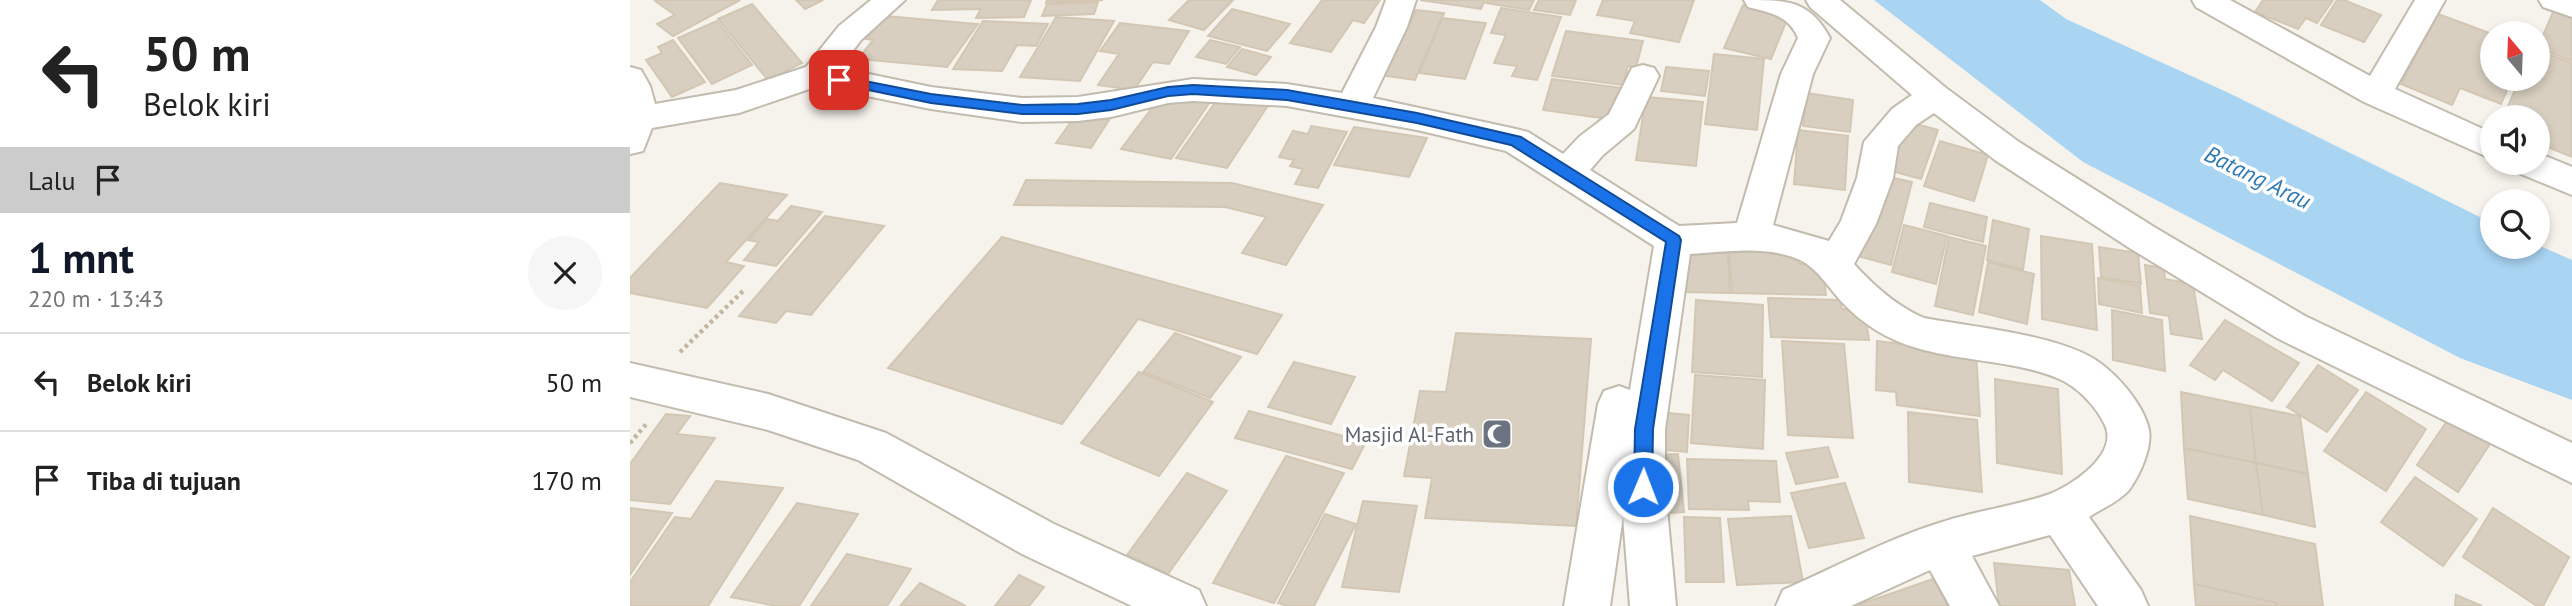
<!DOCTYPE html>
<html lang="id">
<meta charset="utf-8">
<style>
body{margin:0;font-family:"PT Sans",sans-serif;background:#f6f6f6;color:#222;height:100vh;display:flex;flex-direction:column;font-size:26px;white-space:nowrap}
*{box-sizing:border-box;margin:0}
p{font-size:23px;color:#767676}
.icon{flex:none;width:38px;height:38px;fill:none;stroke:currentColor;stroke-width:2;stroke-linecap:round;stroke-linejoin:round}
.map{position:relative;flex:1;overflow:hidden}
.side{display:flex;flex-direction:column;background:#fff;width:630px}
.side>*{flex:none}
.top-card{background:#fff;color:#222;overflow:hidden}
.needle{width:46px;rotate:341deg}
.buttons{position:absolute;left:1850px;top:21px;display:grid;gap:14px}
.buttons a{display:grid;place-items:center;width:70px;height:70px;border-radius:50%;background:#fff;box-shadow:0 4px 10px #0003;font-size:35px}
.pin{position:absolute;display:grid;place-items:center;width:60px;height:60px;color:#fff;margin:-30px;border-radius:14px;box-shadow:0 4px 10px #0006}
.me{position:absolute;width:77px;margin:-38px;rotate:1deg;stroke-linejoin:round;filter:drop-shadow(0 0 5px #0008)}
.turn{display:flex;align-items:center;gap:24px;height:147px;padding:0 28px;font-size:32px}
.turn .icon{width:91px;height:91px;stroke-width:2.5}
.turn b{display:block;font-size:49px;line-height:60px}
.then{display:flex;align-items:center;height:66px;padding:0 28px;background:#0003;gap:14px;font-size:26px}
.round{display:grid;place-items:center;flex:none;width:74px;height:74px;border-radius:37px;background:#f6f6f6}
.summary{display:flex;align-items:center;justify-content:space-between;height:119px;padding:0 28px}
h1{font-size:42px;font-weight:700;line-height:52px;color:#111827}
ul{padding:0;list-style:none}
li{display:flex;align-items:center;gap:21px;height:98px;padding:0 28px;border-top:2px solid #e0e0e0}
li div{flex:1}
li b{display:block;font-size:26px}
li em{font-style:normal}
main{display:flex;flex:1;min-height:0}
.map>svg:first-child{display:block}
.water{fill:#a9d4f2}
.building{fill:#d8cfc1;stroke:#d3c7b4;stroke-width:2}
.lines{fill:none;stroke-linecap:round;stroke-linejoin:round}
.minor-casing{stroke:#c2bbae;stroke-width:4}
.path{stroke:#c4b79f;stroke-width:4.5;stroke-dasharray:3.5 3.5;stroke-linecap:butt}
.minor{fill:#fff;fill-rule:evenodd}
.route{fill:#1a73e8;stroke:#114b97;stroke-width:2}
.labels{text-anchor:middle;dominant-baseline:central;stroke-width:7;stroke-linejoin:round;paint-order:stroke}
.worship-label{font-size:21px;fill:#5b616d;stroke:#fff;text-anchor:end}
.water-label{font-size:23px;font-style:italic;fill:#2e7ab2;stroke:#fff}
</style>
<main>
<section class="side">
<div class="top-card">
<div class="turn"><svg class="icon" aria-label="left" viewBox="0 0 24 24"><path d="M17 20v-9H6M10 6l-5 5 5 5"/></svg><div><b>50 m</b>Belok kiri</div></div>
<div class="then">Lalu<svg class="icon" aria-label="arrive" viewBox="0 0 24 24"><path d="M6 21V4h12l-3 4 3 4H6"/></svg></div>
</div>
<div class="summary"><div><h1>1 mnt</h1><p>220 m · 13:43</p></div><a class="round"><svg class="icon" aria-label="close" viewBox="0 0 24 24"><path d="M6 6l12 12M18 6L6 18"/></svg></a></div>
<ul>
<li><svg class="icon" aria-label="left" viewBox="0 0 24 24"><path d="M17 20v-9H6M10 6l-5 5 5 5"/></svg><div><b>Belok kiri</b></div><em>50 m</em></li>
<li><svg class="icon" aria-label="arrive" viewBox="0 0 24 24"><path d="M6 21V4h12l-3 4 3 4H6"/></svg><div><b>Tiba di tujuan</b></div><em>170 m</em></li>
</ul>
</section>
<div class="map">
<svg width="1942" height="606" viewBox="0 0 1942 606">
<rect width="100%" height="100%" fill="#f6f3ec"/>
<path class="water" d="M1244,0H1410L1436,19L1601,94L1862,223V247H1908V245L1942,260V400L1830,358L1453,162Z"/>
<g class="building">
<path d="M27,0H110L43,36L27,24L45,15L25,1Z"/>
<path d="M166,0H193L175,9Z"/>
<path d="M308,0H401L394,17L346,18L351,9L302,10Z"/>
<path d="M417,0H473L416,3Z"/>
<path d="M559,0H603L574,30L539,20Z"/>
<path d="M692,0H750L734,23L723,20L701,52L660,43Z"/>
<path d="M790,0H855L851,9Z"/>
<path d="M858,0H904L899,10L856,3Z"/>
<path d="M909,0H946L940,15L904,10Z"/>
<path d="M973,0H1064L1049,42L1000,33L1005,21L967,15Z"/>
<path d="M1633,0H1703L1687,23L1676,18L1668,29L1625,12Z"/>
<path d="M1707,0H1714L1751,15L1734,42L1691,25Z"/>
<path d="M468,2L464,14L412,16L417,4Z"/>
<path d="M122,4L172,63L138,80L88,19Z"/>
<path d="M1113,5L1159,15L1141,59L1094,48Z"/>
<path d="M871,8L931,17L907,80L882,76L887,66L864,63L876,35L861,33Z"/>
<path d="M602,9L660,24L637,51L578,36Z"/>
<path d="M786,10L814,13L785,80L742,74L765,23L779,25Z"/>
<path d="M1924,10L1942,16V61L1908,47Z"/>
<path d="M1808,14L1862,34L1860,42L1862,43V79H1882L1871,104L1830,88L1822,105L1771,84Z"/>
<path d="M255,16L348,24L317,67L228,59L243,40L236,39Z"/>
<path d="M426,17L484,21L450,81L390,77Z"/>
<path d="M812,18L856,23L835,79L789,73Z"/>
<path d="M87,21L122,65L82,84L48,38Z"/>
<path d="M353,21L418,24L406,46L387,45L372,71L323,69Z"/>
<path d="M490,23L559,31L539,64L523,62L504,90L468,85L489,54L470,51Z"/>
<path d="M936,31L1013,41L1006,67L998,66L993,85L922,76Z"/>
<path d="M43,40L75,82L42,97L16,60L32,53L28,47Z"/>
<path d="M580,40L610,47L596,64L566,57Z"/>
<path d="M612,49L641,57L626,75L597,67Z"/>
<path d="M1908,50L1942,63V157L1908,143V117H1873L1890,79H1908Z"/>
<path d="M1084,54L1134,59L1127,130L1075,124Z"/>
<path d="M1036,67L1079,71L1075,96L1031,91Z"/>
<path d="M922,79L993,88L985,120L913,110Z"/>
<path d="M1177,93L1223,100L1220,132L1173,126Z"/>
<path d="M591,94L639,104L597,168L546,158Z"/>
<path d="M531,96L582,99L541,159L491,149Z"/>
<path d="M1016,97L1073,102L1066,166L1006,160Z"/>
<path d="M445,116L479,120L461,148L426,143Z"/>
<path d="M1275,121L1308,130L1291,179L1258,170Z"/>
<path d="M681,126L717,132L688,188L665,184L673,169L660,166L664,160L649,157L663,131L678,134Z"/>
<path d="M724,127L797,138L779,177L704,165Z"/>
<path d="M1168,130L1218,136L1215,190L1164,184Z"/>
<path d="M1310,141L1358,155L1344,201L1294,186Z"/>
<path d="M1251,175L1282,182L1261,265L1228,256Z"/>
<path d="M396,180L602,183L693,205L656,265L612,253L636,217L595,207L384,205Z"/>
<path d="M90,183L157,195L96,262L114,266L77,308L0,293V278Z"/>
<path d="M1300,203L1357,217L1353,242L1294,227Z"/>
<path d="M161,206L192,212L146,266L114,260L129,242L118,240L137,219L148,221Z"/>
<path d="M195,216L254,226L181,315L156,311L146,323L109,316Z"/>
<path d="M1363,220L1399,229L1393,270L1357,260Z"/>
<path d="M1274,225L1317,236L1306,284L1262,272Z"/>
<path d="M1411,236L1462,244L1467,330L1412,319Z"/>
<path d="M372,237L652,315L627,354L508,319L432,424L258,368Z"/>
<path d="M1319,237L1356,246L1343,315L1305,306Z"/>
<path d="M1469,247L1508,253L1511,284L1471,277Z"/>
<path d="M1099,250H1167L1169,264H1192L1196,295L1102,293Z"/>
<path d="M1053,252L1098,253L1100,293L1054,292Z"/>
<path d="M1358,262L1404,274L1397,324L1349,312Z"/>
<path d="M1515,265L1534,268L1535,279L1563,284L1572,339L1541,334L1539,316L1520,313Z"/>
<path d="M1468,278L1510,286L1512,313L1469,304Z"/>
<path d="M1138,298L1210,300L1212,309H1234L1239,340L1141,337Z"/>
<path d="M1066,300L1133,305L1132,377L1062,372Z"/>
<path d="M1482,310L1532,320L1535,371L1483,360Z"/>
<path d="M1595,320L1669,363L1642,401L1593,370L1585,380L1560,365Z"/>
<path d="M545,333L611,357L580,398L513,372Z"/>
<path d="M826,333L961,339L946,526L795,518L802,478L774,476L790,391L816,392Z"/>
<path d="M1152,341L1214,344L1223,438L1158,435Z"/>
<path d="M1247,341L1346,353L1350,416L1267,405L1266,392L1246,390Z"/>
<path d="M664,362L725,377L701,424L638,407Z"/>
<path d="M1688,365L1728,390L1697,432L1657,407Z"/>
<path d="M509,372L583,402L529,476L451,443Z"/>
<path d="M1065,375L1135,380L1133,449L1061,443Z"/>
<path d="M1365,379L1428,389L1432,474L1367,463Z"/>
<path d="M1551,392L1620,406L1626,463L1554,448Z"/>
<path d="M1736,392L1796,429L1756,491L1694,451Z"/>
<path d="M1620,406L1670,416L1678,474L1626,463Z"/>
<path d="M619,411L736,442L722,469L605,438Z"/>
<path d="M1027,412L1059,415L1057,452L1024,449Z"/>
<path d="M1278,412L1347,420L1352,492L1279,482Z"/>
<path d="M36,414L60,416L47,434L85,438L40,504L0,500V464Z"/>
<path d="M1819,418L1860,444L1828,492L1787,465Z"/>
<path d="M1198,447L1208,477L1166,484L1156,453Z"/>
<path d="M1554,448L1626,463L1633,515L1558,499Z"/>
<path d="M1048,454L1054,512L1026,514L1022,455Z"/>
<path d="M656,456L714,473L644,603L583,583Z"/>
<path d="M1057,459L1146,461L1150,502L1118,501L1119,510L1059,509Z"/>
<path d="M1626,463L1678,474L1685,527L1633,515Z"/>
<path d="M557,473L597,491L538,574L497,555Z"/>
<path d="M1785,477L1847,519L1813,566L1751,522Z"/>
<path d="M86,481L153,488L78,606H0V582L45,517L61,519Z"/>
<path d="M1215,483L1234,538L1179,548L1161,493Z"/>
<path d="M733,501L787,506L769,592L712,587Z"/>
<path d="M167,503L228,514L169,606H146L101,597Z"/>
<path d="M0,508L42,513L0,575Z"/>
<path d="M1863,508L1939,557L1913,606H1907L1833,557Z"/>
<path d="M695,514L726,524L684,606H657L648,603Z"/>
<path d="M1161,516L1173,582L1107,585L1098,519Z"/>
<path d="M1560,516L1685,544L1693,606H1648L1647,603L1564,584Z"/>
<path d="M1054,517L1090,518L1094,582H1056Z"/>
<path d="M217,554L281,569L257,606H181Z"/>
<path d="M1364,563L1439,570L1445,606H1369Z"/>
<path d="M389,575L414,587L399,606H365Z"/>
<path d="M1303,579L1318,606H1225Z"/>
<path d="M290,583L336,606H270Z"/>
<path d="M1564,584L1647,603L1648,606H1566Z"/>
<path d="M1826,595L1852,606H1825Z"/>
</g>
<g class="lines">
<g class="minor-casing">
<g id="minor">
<path d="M241,0H275L231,40L210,68L301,87L392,98L448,97L563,79L657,84L712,93L746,27L756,0H786L777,27L743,98L886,129L898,132L933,154L949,137L979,114L1002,68L1013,65L1024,68L1029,76L1004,129L973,155L960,170L1049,226L1107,223L1151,74L1168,38C1159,15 1140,13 1118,7L1114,0C1158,0 1179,0 1200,38L1183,74L1143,225L1199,241L1211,221L1227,178L1234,142L1262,109L1282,95L1180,7L1176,0H1210L1316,88L1389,142L1524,227L1675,316L1942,443V483L1647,338L1498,247L1365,160L1304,113L1286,125L1268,146L1263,178L1246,224L1224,264C1244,286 1266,306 1294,318C1343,327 1411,333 1455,354C1481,366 1513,402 1519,430C1522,448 1510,475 1499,490C1490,501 1471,509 1459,517L1511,590L1518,606H1468L1420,535L1342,556L1369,606H1320L1300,570L1221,606H1146L1153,590C1204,568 1255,540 1309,523C1344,511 1381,507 1417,495C1440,487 1489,455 1475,425C1466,406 1447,386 1427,378C1387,361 1329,361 1287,348C1258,340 1232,324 1211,301C1199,288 1187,268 1170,260C1137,245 1095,252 1060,254L1035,429V487L1046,606H1000L993,516L980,606H934L968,404L974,391L989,386L1000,390L1024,246L876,151L787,130L657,106L563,101L538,103L481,117L448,121L392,122L301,109L188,86L109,113L22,128L13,151L0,154V67L11,70L20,86L25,104L106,90L176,67L209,26Z"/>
<path d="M1562,0H1600L1740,76L1785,0H1815L1765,89L1862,133V159L1734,102L1566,7Z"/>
<path d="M1909,0H1942V17L1913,7Z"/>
<path d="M1908,153L1942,167V195L1886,172L1881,163H1908Z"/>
<path d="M0,363L138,394L256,433L424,524L569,590L576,606H502L392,554L228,460L138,430L0,397Z"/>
</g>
</g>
<g class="path">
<path d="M50,352L113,291"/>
<path d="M0,443L18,422"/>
</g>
<use href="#minor" class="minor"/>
</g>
<path class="route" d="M209,76L301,94L392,105L448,104L481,100L538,87L563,85L657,90L787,113L891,137L1049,236L1051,240L1023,429L1022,487L1019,493L1013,495L1007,493L1004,487L1005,429L1036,242L881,145L787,123L657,100L563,94L538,96L481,110L448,114H392L301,103L205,83L203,80Z"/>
<defs>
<g id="mosque-square" transform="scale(1.575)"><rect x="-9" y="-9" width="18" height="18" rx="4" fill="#6b7280" stroke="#fff"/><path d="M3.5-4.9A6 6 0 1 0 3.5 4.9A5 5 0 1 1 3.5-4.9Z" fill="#fff"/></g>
</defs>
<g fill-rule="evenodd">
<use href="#mosque-square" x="867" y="434"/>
</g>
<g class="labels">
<g class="worship-label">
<text x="844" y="434">Masjid Al-Fath</text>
</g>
<g class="water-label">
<text transform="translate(1628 177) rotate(26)">Batang Arau</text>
</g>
</g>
</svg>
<div class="buttons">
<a><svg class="needle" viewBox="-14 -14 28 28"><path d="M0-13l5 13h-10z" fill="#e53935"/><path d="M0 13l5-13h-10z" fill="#767676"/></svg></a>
<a><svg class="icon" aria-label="sound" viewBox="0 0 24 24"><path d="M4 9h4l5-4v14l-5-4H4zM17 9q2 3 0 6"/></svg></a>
<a><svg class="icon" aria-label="search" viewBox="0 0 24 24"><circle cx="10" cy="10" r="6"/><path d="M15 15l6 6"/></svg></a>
</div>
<div class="pin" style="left:209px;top:80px;background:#d93025"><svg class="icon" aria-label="arrive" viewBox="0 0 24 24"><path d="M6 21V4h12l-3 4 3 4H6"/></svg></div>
<svg class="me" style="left:1013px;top:487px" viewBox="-20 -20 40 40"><circle r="17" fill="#1a73e8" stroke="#fff" stroke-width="3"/><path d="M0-11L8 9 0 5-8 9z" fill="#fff"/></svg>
</div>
</main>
